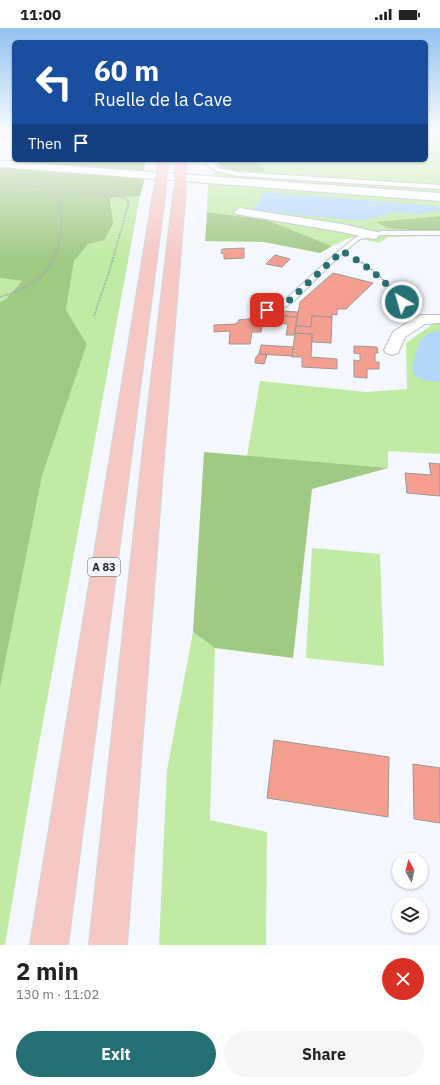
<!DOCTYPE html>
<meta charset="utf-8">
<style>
body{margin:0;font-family:"IBM Plex Sans",sans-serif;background:#f6f6f6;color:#222;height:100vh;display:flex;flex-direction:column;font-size:15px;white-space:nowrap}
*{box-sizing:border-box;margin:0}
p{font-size:13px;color:#767676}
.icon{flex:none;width:22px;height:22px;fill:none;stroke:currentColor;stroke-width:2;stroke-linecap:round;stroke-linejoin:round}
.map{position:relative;height:917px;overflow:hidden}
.sheet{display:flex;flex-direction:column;background:#fff;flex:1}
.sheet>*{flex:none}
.guide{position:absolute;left:12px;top:12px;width:416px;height:122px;border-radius:6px;box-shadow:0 1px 3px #0004;background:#1a4fa0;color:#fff;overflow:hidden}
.needle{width:26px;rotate:352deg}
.controls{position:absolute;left:392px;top:825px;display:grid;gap:8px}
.controls a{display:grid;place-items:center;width:36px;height:36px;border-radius:50%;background:#fff;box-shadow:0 1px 3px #0004;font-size:20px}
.pin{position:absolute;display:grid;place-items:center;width:34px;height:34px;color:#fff;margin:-17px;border-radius:8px;box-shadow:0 2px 6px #0006}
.me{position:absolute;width:44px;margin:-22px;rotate:322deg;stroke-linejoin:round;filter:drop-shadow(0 0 3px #0008)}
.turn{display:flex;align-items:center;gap:14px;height:84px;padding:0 16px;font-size:18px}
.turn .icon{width:52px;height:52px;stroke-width:2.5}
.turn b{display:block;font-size:28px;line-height:34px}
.then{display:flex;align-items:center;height:38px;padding:0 16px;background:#0003;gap:8px;font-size:15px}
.round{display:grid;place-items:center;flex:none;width:42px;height:42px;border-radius:21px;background:#f6f6f6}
.head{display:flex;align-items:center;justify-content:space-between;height:68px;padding:0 16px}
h1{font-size:24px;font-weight:700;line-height:30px}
.action{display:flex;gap:8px;margin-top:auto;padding:8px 16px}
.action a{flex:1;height:46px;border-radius:24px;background:#257074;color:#fff;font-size:16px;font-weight:700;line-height:46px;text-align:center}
.action a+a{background:#f6f6f6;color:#222}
.status{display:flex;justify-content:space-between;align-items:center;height:28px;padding:0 20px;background:#fff;direction:ltr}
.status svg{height:11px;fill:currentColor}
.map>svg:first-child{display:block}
.green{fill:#c1eba4}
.forest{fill:#a0c983}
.water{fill:#b2d7fb}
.building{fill:#f49f8f;stroke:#9e9796}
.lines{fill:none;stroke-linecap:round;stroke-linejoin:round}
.service-casing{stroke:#bdc0c5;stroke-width:2}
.minor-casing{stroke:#bdc0c5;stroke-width:2}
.tertiary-casing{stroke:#bdc0c5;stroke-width:2}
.trunk-casing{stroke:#d3d3d3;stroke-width:2}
.path{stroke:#a7aaae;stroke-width:1.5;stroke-dasharray:2 1;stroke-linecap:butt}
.service{fill:#fff;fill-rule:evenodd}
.minor{fill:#fff;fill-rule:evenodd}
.tertiary{fill:#fff;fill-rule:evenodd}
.trunk{fill:#f6c8c4;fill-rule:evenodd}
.trunk-bridge-casing{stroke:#d3d3d3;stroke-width:12;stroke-linecap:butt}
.trunk-bridge{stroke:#f6c8c4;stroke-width:12}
.route{stroke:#257074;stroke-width:7;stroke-dasharray:0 12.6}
.labels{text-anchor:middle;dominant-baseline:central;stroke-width:4;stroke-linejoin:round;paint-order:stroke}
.shield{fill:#f4f7fd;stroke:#616366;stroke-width:1}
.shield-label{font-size:11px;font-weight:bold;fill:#222325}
</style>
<div class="status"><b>11:00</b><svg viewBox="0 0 49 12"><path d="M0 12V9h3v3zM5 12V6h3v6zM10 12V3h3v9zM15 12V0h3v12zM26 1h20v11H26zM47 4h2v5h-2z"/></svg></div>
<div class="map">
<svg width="440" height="917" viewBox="0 0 440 917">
<rect width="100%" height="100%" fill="#f4f7fd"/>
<g class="green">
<path d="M426,104H440V188L377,194L440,205V208L388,209L379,215L352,209L332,218L267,192L207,184L208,156L219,137L233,143L263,144L266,142L250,132H426Z"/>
<path d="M140,168L35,737L5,917H0V660L42,448L87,316L66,282L74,233L112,180L110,170Z"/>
<path d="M0,250L22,253L6,271L0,274Z"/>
<path d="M440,287V426L388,423V440L247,428L260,353L366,364L407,361L406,315L430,298Z"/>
<path d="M312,520L380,526L384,638L306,630Z"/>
<path d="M193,604L215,620L210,792L267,804L266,917H159L167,742Z"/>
</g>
<g class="forest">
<path d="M14,130V132H145L144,144L6,133Z"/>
<path d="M215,132H250L266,142L263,144C247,143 225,146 215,132Z"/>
<path d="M0,139L145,150L140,168L110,170L113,196L104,212L88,216L74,233L66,282L87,316L42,448L0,660V274L6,271L22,253L0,250Z"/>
<path d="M207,184L267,192L332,218L320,225L264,214L205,213Z"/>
<path d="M440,188V205L388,200L376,194Z"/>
<path d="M204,424L388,440L312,461L293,630L215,620L193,604Z"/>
</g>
<g class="water">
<path d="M264,164L439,178L440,183L419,186L392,184L383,188L361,192L340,191L254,182Z"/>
<path d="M436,303H440V354L423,352L415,348L412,340L419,314L426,307Z"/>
</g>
<g class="building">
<path d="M8,104H14V108L9,110L0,109V107Z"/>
<path d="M244,220V230L224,231V226L221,225L222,221Z"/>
<path d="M275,227L290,231L282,239L266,236Z"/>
<path d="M333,245L373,255L346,281H337V287L332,286V289L312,288L311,299L296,298L300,274Z"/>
<path d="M282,283L298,284L297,289L281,288Z"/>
<path d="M280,288L297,289L294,307H286L288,296L278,295Z"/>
<path d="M312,288L332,289L331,315L312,314V306L295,305L296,298L311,299Z"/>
<path d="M266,289V296L262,297L261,304H252L250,316H229L230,303L214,304V297L236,296V295L239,294L238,292Z"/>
<path d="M295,305L312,306L311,329L337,331V341L302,339V329H292Z"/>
<path d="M261,317L293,319L292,328L259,326Z"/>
<path d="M354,318L377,319L378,325H375V334H379V341H367V350L354,349V332L360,333V326L354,325Z"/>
<path d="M259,326L267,327L264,336L255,335L256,329Z"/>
<path d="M429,435L440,436V468L407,465L405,445L431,447Z"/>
<path d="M274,712L389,729L388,789L267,770Z"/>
<path d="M413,736L440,740V795L414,791Z"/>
</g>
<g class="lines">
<g class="service-casing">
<g id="service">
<path d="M204,132H210L218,140L239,144L440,157V161L239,148C226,145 211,145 204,132Z"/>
<path d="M382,203H440V207H382L360,211L339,228L294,273L282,281L255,287L251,285L276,277L288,269L335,226L356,209Z"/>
</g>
</g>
<g class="minor-casing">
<g id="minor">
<path d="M240,180L342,196L377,204L379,207L377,210L373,211L342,204L236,186L234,184L236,182Z"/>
<path d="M421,287H440V295L425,296L405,309L398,325L392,327L386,325L384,322L393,304L416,289Z"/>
</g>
</g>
<g class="tertiary-casing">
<path id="tertiary" d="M0,133L440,165V173L0,139Z"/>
</g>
<g class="trunk-casing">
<g id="trunk">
<path d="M160,156L164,157L166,160L68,917H30L154,160L156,157Z"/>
<path d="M180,156L184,157L186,160L164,429L127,917H89L142,429L174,160L176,157Z"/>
</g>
</g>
<g class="path">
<path d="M0,154L113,168L125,170L129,174L110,241L94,288"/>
<path d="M353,230L366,237L387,255L402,274L414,277"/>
<path d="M0,269C16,264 34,257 45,244C60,227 66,192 58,171C57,167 54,164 51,161"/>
</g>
<use href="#service" class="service"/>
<use href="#minor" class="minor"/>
<use href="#tertiary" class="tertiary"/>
<use href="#trunk" class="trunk"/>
<g class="trunk-bridge-casing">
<g id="trunk-bridge">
<path d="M160,160L163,135"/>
<path d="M180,160L181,137"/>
</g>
</g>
<use href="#trunk-bridge" class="trunk-bridge"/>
</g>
<linearGradient id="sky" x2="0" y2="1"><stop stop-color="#92c2f0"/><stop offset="0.45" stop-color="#fafbfe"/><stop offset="1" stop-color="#fafbfe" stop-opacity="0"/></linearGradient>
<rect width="440" height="232" fill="url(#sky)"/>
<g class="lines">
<path class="route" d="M267,282L279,279L291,271L342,223C369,239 383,250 402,274"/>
</g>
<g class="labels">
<rect class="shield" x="88" y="530" width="32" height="18" rx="3"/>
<g class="shield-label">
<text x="104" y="539">A 83</text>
</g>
</g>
</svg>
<div class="controls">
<a><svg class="needle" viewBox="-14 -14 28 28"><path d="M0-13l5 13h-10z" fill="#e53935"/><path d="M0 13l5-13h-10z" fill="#767676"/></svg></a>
<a><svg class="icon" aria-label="layers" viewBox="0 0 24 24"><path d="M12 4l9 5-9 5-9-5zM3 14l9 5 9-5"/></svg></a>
</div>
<div class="pin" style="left:267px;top:282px;background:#d93025"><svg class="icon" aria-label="arrive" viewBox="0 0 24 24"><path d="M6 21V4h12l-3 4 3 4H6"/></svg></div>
<svg class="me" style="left:402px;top:274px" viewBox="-20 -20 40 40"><circle r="17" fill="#257074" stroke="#fff" stroke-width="3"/><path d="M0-11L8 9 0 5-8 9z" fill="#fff"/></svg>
<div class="guide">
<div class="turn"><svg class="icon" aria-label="left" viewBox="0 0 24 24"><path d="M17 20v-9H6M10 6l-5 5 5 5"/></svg><div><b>60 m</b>Ruelle de la Cave</div></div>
<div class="then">Then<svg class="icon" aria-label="arrive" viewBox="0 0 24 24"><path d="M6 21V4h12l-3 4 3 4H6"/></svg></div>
</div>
</div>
<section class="sheet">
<div class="head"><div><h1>2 min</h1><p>130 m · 11:02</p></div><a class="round" style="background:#d93025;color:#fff"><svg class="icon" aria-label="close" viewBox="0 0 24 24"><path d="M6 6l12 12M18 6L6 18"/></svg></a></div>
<div class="action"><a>Exit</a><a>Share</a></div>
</section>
